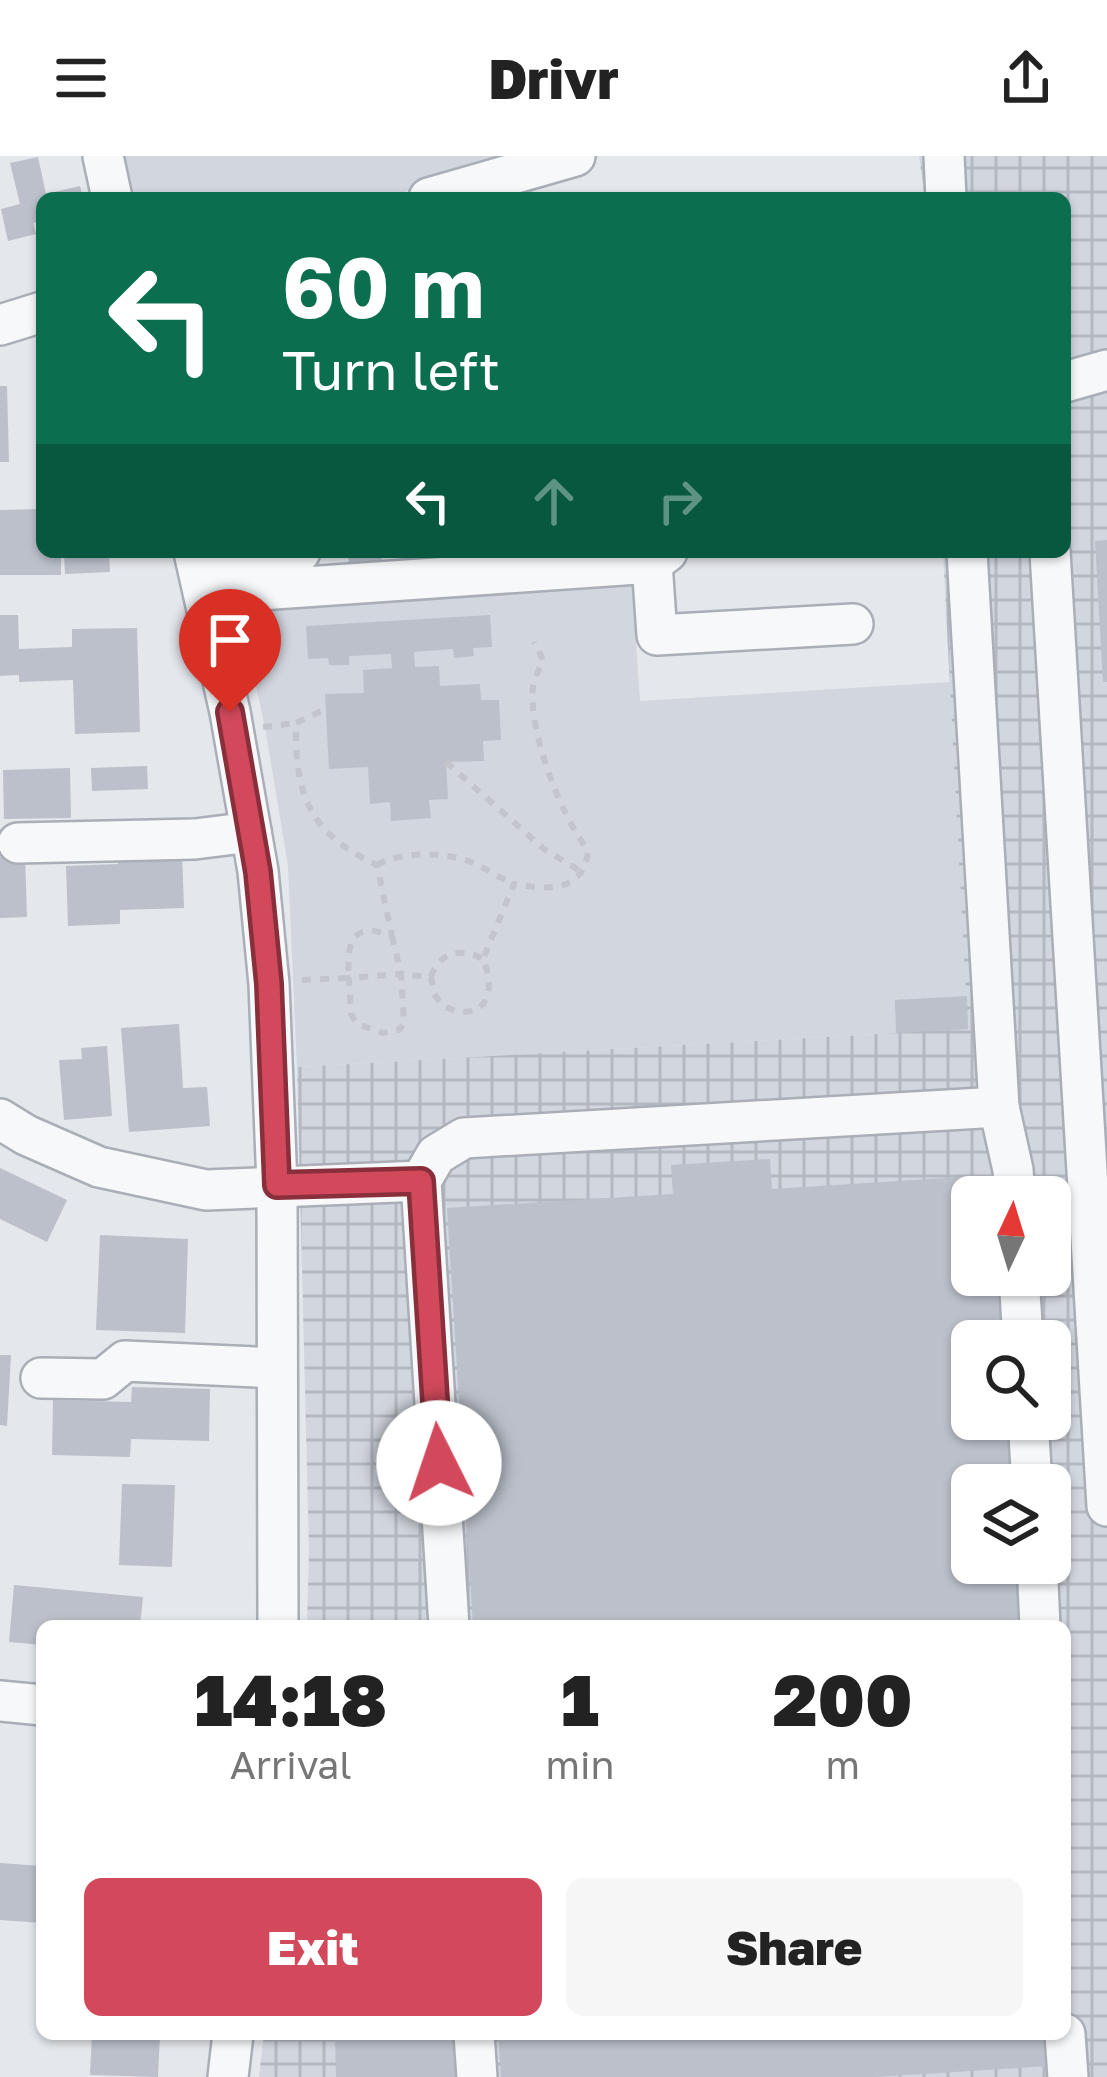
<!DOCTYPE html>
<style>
body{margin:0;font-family:"Golos Text",sans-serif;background:#f6f6f6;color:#222;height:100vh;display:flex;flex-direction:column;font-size:45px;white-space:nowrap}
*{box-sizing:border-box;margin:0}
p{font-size:39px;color:#767676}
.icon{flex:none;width:66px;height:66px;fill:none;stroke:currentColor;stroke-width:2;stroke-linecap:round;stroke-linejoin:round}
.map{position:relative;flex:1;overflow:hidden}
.details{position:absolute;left:36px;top:1464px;width:1035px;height:420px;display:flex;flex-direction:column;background:#fff;border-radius:18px;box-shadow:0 3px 9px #0004}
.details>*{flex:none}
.guide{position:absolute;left:36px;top:36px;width:1035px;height:366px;border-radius:18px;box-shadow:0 3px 9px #0004;background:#0b6e4f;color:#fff;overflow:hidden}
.needle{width:78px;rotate:4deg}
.controls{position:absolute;left:951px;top:1020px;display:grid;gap:24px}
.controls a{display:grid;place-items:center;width:120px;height:120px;border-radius:18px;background:#fff;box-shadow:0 3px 9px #0004;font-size:60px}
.pin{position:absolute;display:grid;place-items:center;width:102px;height:102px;color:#fff;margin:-123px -51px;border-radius:50% 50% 50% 0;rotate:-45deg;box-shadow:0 0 12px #0007}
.pin .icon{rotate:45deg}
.me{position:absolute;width:132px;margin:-66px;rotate:356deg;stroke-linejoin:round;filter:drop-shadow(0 0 9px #0008)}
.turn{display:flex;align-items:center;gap:42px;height:252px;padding:0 48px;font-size:54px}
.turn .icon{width:156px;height:156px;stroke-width:2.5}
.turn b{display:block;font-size:84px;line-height:102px}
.lanes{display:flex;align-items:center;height:114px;padding:0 48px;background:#0003;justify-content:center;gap:60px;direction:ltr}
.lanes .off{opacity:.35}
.eta{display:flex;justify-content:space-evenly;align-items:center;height:204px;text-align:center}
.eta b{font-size:72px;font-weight:800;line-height:84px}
.action{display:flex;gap:24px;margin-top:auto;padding:24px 48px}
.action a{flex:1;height:138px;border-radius:18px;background:#d1495b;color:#fff;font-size:48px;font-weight:800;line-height:138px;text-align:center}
.action a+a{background:#f6f6f6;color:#222}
header{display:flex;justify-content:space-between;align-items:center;height:156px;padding:0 48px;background:#fff;font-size:54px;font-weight:800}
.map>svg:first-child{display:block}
.built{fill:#d2d6de}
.industrial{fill:url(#industrial-grid);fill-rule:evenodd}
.building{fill:#bbc0ca}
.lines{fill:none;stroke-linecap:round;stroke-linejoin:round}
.minor-casing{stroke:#a9aeb7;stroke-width:44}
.path{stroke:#c2c5cb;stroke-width:6;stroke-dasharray:9 9;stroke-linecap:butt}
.minor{stroke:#f7f8fa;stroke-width:39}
.route-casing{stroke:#882f3b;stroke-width:30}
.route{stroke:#d1495b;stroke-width:21}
</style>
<header><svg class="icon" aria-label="menu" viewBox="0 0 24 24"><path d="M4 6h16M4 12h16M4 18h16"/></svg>Drivr<svg class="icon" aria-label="share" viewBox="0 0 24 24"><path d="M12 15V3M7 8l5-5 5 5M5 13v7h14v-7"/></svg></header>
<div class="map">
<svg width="1107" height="1921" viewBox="0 0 1107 1921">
<defs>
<pattern id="industrial-grid" width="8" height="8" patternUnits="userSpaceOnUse" patternTransform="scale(3)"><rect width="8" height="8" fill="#d2d6de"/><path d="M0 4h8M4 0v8" fill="none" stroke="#b4b8c0"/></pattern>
</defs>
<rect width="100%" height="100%" fill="#e4e7ec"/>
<g class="built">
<path d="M103,0H498L388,42H112Z"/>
<path d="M632,428L640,545L950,526L967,840L896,877L297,911L288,710L265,571L238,451Z"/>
</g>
<path class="industrial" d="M919,0H1107V1921H259L264,1878H1065V1470H307L309,1396L297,911L896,877L895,844L966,840L943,396H1065V42H925ZM972,1041H1050V1119H972ZM972,1185H1050V1263H972ZM972,1329H1050V1407H972Z"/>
<g class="building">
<path d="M38,1L46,38L80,30L83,42H42V65L33,67L36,78L8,85L1,53L20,48L10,7Z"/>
<path d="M0,230H7L9,306H0Z"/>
<path d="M42,353V396H61V419H0V354Z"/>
<path d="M1107,384V526H1103L1095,385Z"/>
<path d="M64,396H109L110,416L65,418Z"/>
<path d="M348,396H381L382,408L349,409Z"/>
<path d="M0,459H18L19,493L72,491V473L137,472L140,576L75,578L73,524L19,526V519L0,520Z"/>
<path d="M490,459L492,491L473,492L474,500L454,502L453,493L414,496L415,511L439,510L440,530L480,528L481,544H499L501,584L483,585L484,605L446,606L448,643L429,644L431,662L391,665L390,646L370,648L368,611L329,613L325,538L364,537L363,514L392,512L391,498L349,500V509H329L328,502L308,503L306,470Z"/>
<path d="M147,610L148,633L92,635L91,612Z"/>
<path d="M70,612L71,662L4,663L3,614Z"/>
<path d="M182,697L184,752L120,754V768L68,770L66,710L118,708L117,699Z"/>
<path d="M25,700L27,761L0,762V701Z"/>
<path d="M967,840L968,873L896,877L895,844Z"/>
<path d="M179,868L183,932L207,931L210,970L129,976L121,872Z"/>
<path d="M107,890L112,960L64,964L59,904L82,903L81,892Z"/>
<path d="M770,1003L772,1033L993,1019L995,1041H972V1119H1000L1004,1185H972V1263H1008L1012,1329H972V1407H1017L1021,1470H473L447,1052L673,1038L671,1009Z"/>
<path d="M0,1012L67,1044L47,1086L0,1063Z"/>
<path d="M100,1079L188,1083L185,1177L96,1174Z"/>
<path d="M0,1199H11L7,1270L0,1269Z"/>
<path d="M132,1231L210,1233L209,1285L131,1283L130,1301L52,1299L53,1244L131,1246Z"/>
<path d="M122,1328L175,1329L172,1411L119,1409Z"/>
<path d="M14,1429L143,1441L140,1470H42V1489L9,1486Z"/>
<path d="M0,1707L42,1710V1767L0,1764Z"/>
<path d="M92,1878H160L158,1921L90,1919Z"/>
<path d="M335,1878H460L461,1921H336Z"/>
<path d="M498,1878H1046L1048,1910L875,1921H501Z"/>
</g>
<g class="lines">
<g class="minor-casing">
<g id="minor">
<path d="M103,0L112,42"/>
<path d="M944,0L946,42"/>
<path d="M429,42L575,0"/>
<path d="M0,169L42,156"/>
<path d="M1065,226L1107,214"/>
<path d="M194,396L230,556L258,715L269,828L277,1029L278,1470"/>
<path d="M967,396L999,951L1013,1014L1015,1041"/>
<path d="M1050,396L1107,1350"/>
<path d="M196,404L300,396"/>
<path d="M652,407L657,479L853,468"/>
<path d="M204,438L652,407L667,396"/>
<path d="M18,687L195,683L251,676"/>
<path d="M0,963L26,979L99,1011L206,1034L421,1025"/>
<path d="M1019,1119L1023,1185"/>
<path d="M41,1222L103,1223L125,1205L277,1212"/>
<path d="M1028,1263L1032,1329"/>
<path d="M1037,1407L1040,1470"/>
<path d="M449,1470L421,1025L436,999L464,982L999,951"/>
<path d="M0,1545L42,1549"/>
<path d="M474,1878L477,1921"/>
<path d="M1065,1878L1068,1921"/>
<path d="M228,1921L233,1878"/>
</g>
</g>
<g class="path">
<path d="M263,571L296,567"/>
<path d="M446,606L544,693L582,716"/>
<path d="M377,709C401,695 446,696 471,706C486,712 499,722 514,728"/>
<path d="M392,780L401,818L349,822L351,858L357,868L383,877L399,874L404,867L401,818L431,821L434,838L443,850C484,869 498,838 483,803L514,728C548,734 584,737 588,694C561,661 528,574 533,531C534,522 540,512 543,504L534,486"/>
<path d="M431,821C439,796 461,791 483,803"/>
<path d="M302,824L349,822C346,787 352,764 392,780L377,709C309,677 295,640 296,567L326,553"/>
</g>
<use href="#minor" class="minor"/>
</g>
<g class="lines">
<g class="route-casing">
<path id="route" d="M230,556L258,716L269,828L277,1029L421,1025L439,1307"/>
</g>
<use href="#route" class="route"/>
</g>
</svg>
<div class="controls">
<a><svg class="needle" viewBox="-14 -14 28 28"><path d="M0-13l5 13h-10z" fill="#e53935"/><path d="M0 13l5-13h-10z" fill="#767676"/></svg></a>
<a><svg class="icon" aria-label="search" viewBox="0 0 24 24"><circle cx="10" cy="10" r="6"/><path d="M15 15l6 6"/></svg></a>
<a><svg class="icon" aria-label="layers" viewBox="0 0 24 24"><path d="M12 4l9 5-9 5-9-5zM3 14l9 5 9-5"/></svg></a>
</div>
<div class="pin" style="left:230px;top:556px;background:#d93025"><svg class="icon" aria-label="arrive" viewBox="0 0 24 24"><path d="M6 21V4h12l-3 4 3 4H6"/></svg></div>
<svg class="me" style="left:439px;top:1307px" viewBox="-20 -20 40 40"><circle r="19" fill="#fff"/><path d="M0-13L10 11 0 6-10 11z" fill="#d1495b"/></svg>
<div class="guide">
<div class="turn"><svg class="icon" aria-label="left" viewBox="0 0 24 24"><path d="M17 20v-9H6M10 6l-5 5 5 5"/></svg><div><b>60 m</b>Turn left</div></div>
<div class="lanes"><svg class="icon" aria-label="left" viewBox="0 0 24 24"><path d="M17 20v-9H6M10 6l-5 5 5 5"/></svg><svg class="icon off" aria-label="ahead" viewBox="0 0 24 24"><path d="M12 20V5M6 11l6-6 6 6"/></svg><svg class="icon off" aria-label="right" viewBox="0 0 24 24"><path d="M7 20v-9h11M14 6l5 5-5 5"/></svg></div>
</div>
<section class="details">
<div class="eta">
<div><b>14:18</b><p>Arrival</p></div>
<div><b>1</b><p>min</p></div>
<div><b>200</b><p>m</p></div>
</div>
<div class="action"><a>Exit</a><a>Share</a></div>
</section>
</div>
